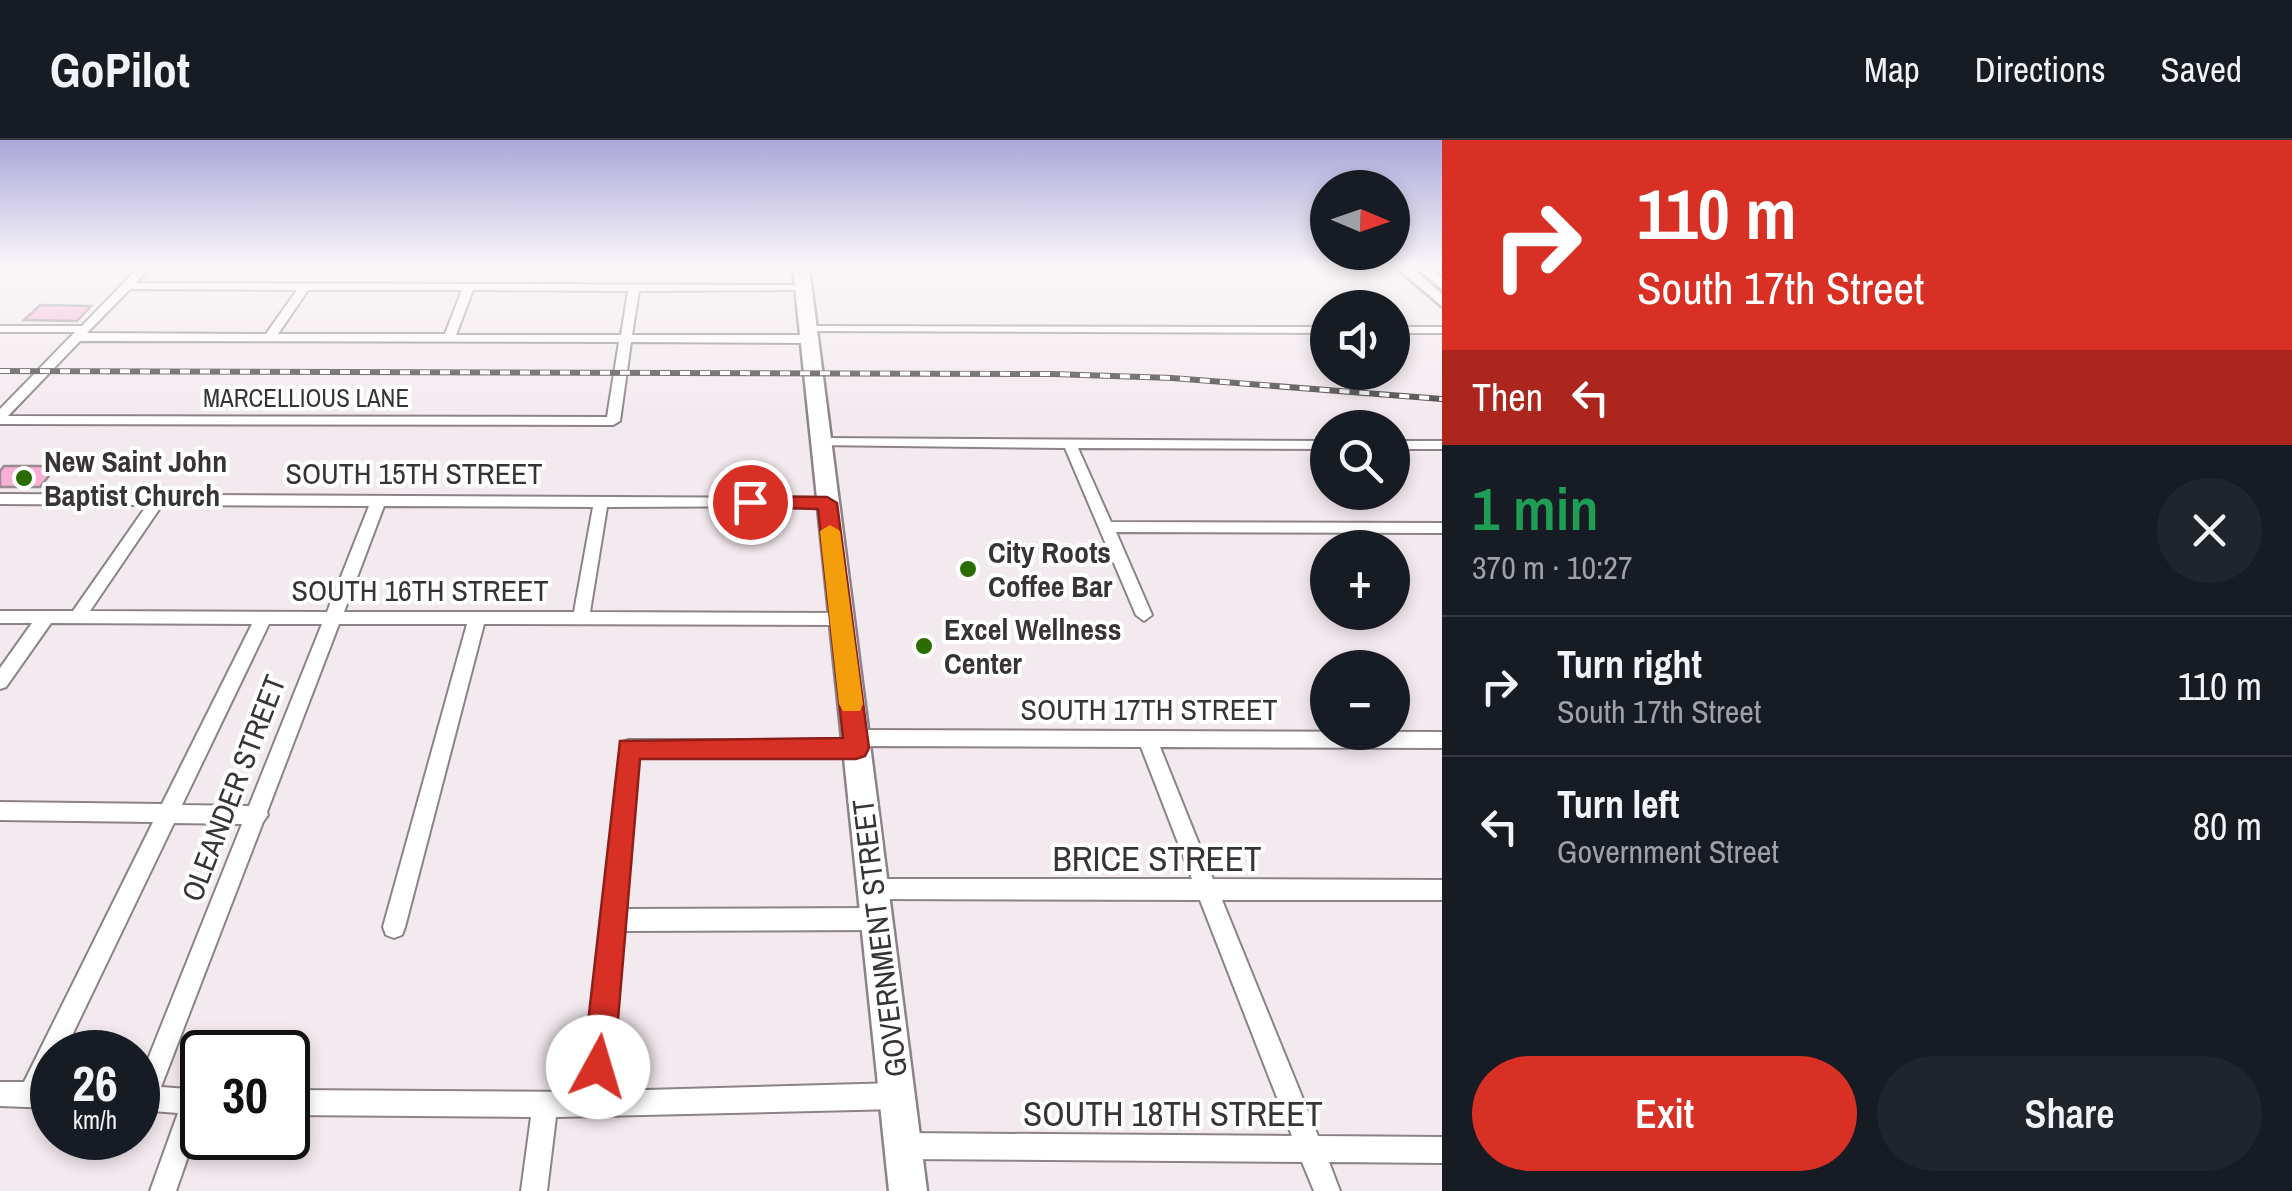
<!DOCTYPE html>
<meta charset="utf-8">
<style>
body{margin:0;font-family:"Archivo Narrow",sans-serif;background:#20242c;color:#f1f3f6;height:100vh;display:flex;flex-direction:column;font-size:38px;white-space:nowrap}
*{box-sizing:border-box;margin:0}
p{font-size:32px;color:#9ea1a6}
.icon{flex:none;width:55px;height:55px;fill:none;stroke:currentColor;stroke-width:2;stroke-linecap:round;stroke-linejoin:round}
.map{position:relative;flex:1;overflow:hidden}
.panel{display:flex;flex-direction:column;background:#171b24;width:850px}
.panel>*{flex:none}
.guide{background:#d93025;color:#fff;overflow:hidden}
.needle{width:65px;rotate:92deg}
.fabs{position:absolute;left:1310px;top:30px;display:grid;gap:20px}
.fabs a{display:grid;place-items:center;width:100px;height:100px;border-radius:50%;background:#171b24;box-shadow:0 5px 15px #0003;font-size:50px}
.speed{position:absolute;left:30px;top:890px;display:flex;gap:20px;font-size:50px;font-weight:700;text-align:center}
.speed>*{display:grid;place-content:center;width:130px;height:130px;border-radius:50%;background:#171b24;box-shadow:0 5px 15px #0003;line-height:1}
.speed small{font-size:25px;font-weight:400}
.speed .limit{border:5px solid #111;border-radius:15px;background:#fff;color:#111}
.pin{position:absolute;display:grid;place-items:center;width:85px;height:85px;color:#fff;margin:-42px;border:5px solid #fff;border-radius:50%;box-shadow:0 2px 10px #0007}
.me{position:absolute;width:110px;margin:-55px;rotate:6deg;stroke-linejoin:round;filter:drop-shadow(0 0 8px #0008)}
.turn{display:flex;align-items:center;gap:35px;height:210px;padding:0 30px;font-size:45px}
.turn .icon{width:130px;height:130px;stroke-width:2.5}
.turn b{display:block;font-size:70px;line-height:85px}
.then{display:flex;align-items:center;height:95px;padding:0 30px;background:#0003;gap:20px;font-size:38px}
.round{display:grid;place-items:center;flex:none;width:105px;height:105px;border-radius:52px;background:#20242c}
.summary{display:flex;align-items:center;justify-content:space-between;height:170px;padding:0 30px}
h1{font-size:60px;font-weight:600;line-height:75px;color:#1e9e55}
.primary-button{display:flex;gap:20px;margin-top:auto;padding:20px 30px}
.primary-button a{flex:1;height:115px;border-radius:60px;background:#d93025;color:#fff;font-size:40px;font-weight:600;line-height:115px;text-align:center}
.primary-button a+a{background:#20242c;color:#f1f3f6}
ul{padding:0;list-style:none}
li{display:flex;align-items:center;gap:30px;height:140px;padding:0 30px;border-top:2px solid #363941}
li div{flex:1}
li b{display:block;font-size:38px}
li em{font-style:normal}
header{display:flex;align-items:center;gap:60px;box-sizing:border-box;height:140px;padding:0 50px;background:#171b24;border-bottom:2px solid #363941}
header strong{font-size:48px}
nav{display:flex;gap:55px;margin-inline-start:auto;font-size:35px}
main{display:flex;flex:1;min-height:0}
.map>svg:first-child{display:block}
.building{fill:#f9aed4;stroke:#948c90;stroke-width:2.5}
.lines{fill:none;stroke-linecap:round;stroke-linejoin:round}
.minor-casing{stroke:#8b8387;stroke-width:4}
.tertiary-casing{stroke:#8b8387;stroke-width:5}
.secondary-casing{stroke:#8b8387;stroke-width:6}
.primary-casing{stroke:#8b8387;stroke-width:5}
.minor{fill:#fff;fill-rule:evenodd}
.tertiary{fill:#fff;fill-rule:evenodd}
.secondary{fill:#fff;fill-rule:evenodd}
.primary{fill:#fff;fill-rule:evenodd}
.rail-casing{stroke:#4c484a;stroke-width:6}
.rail{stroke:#fff;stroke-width:4;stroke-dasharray:10;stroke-linecap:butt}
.route{fill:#d93025;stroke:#8d1f18;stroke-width:2.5}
.slow{fill:#f59e0b}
.poi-dot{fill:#286c02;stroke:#fff;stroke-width:4}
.labels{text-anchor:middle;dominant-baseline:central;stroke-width:8;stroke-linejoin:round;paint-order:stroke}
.far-street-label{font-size:25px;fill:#383436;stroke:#fff}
.poi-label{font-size:30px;font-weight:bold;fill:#383436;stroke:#fff;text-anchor:start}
.street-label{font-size:30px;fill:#383436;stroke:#fff}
.near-street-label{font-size:35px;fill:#383436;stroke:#fff}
</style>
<header>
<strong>GoPilot</strong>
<nav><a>Map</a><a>Directions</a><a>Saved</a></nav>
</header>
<main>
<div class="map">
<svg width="1442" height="1051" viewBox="0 0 1442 1051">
<rect width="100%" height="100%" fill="#f3eaef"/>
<g class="building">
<path d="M40,165L91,166L77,181L24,180Z"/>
<path d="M4,326H57L40,347H0V331Z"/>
</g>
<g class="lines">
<g class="minor-casing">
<g id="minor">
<path d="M139,127H150L136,143L803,145L807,146V150L639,151L632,195H810L816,199L810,203L631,202L620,281L613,285L0,284V269L75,192H0V186H82ZM130,149L297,150L266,194L87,193ZM308,150H462L445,194H278ZM473,150L628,151L621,195H456ZM80,201L619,202L607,277L8,276Z"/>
<path d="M809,186L1328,187V193L805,191L803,189Z"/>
<rect x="1392" y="187" width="50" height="6"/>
<path d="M820,298L1328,301V309L1078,308L1111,382L1442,383V393L1116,392L1152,475L1144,481L1136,475L1065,308L815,305V299Z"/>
<rect x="1392" y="301" width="50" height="8"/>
<path d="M0,354L827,358L834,363L832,366L607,367L590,472L841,473L849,479L841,485L484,484L405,787L402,795L394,798L386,795L383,787L467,484H339L267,672L268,675L263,682L161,947L202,950V976L176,1051H150L178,973L138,970V944L242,684L174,683L64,912H52V936L49,943L52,944V968L0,966V942H24L153,682L0,680V662L162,664L252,484L51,483L6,547L0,549V528L32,483H0V471H73L147,365L0,364ZM162,365L369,366L327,472L90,471ZM384,366L593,367L574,472H344ZM269,484H322L249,666L182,665Z"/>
<path d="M855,590L1442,592V608L1160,607L1213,739L1442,740V760H1222L1318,996L1442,997V1023L1329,1022L1340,1051H1314L1302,1022L903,1019L894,1015L890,1006L894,997L903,993L1292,996L1200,760L873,759L865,756L862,749L865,742L873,739H1192L1141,607L864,606L863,614L856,616H638L624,769L876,768L884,771L887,779L884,787L876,790L623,791L609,951L898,943L907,947L911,956L907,965L898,969L556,977L547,1051H521L531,977L288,975V950L584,952L622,602L629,600H847L848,592Z"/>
</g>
</g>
<g class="tertiary-casing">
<path id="tertiary" d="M1415,127H1428L1442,139V149Z"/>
</g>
<g class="secondary-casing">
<path id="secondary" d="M1396,127H1411L1442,154V166Z"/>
</g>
<g class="primary-casing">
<path id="primary" d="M793,127H809L927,1051H889Z"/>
</g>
<use href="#minor" class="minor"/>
<use href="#tertiary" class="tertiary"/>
<use href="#secondary" class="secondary"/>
<use href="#primary" class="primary"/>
<g class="rail-casing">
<path id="rail" d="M0,231L1053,234L1172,238L1442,259"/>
</g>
<use href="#rail" class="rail"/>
</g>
<linearGradient id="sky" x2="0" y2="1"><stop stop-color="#aaa7d9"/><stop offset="0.46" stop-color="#faf6f8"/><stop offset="1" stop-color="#faf6f8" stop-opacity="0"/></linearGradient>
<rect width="1442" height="274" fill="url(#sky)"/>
<path class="route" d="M750,356L827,357L837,363L869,608L865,616L856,619H640L614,927L610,939L598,943L587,939L583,927L620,601L843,598L818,369L744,367V358Z"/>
<path class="slow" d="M830,385L840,391L863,564L860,571H843L839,564L820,391Z"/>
<g class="poi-dot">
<circle cx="24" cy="338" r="10"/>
<circle cx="968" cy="429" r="10"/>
<circle cx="924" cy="506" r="10"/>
</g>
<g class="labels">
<g class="far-street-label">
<text x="306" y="258">MARCELLIOUS LANE</text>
</g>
<g class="poi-label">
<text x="44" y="321">New Saint John<tspan x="44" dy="34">Baptist Church</tspan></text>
<text x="988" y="412">City Roots<tspan x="988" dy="34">Coffee Bar</tspan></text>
<text x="944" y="489">Excel Wellness<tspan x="944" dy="34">Center</tspan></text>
</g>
<g class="street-label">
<text x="414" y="333">SOUTH 15TH STREET</text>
<text x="420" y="450">SOUTH 16TH STREET</text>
<text x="1149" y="569">SOUTH 17TH STREET</text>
<text transform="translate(233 648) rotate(-69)">OLEANDER STREET</text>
<text transform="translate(879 798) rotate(-97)">GOVERNMENT STREET</text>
</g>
<g class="near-street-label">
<text x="1157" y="718">BRICE STREET</text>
<text x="1173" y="973">SOUTH 18TH STREET</text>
</g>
</g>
</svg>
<div class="fabs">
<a><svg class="needle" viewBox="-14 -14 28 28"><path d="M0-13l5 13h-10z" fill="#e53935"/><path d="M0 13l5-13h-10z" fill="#9ea1a6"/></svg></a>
<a><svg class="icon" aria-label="sound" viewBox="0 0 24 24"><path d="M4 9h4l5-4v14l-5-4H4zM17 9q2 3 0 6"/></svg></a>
<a><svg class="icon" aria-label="search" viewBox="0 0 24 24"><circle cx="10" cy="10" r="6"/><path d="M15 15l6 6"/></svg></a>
<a>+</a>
<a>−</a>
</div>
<div class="speed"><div>26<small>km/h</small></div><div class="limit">30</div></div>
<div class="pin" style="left:750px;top:362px;background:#d93025"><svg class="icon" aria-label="arrive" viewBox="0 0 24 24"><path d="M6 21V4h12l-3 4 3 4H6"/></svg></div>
<svg class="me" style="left:598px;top:927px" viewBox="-20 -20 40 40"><circle r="19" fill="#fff"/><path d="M0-13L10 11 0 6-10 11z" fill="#d93025"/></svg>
</div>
<section class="panel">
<div class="guide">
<div class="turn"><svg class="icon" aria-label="right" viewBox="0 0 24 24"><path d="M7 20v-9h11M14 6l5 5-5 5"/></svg><div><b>110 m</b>South 17th Street</div></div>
<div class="then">Then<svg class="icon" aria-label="left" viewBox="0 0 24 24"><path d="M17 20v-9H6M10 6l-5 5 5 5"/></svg></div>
</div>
<div class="summary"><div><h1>1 min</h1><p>370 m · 10:27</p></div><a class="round"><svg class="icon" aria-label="close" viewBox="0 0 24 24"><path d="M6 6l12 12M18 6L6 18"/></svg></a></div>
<ul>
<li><svg class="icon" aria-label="right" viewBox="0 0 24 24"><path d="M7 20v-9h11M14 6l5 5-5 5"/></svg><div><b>Turn right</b><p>South 17th Street</p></div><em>110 m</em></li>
<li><svg class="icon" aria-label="left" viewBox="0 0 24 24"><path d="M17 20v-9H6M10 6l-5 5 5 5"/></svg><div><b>Turn left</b><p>Government Street</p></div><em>80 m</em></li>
</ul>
<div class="primary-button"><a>Exit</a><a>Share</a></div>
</section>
</main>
